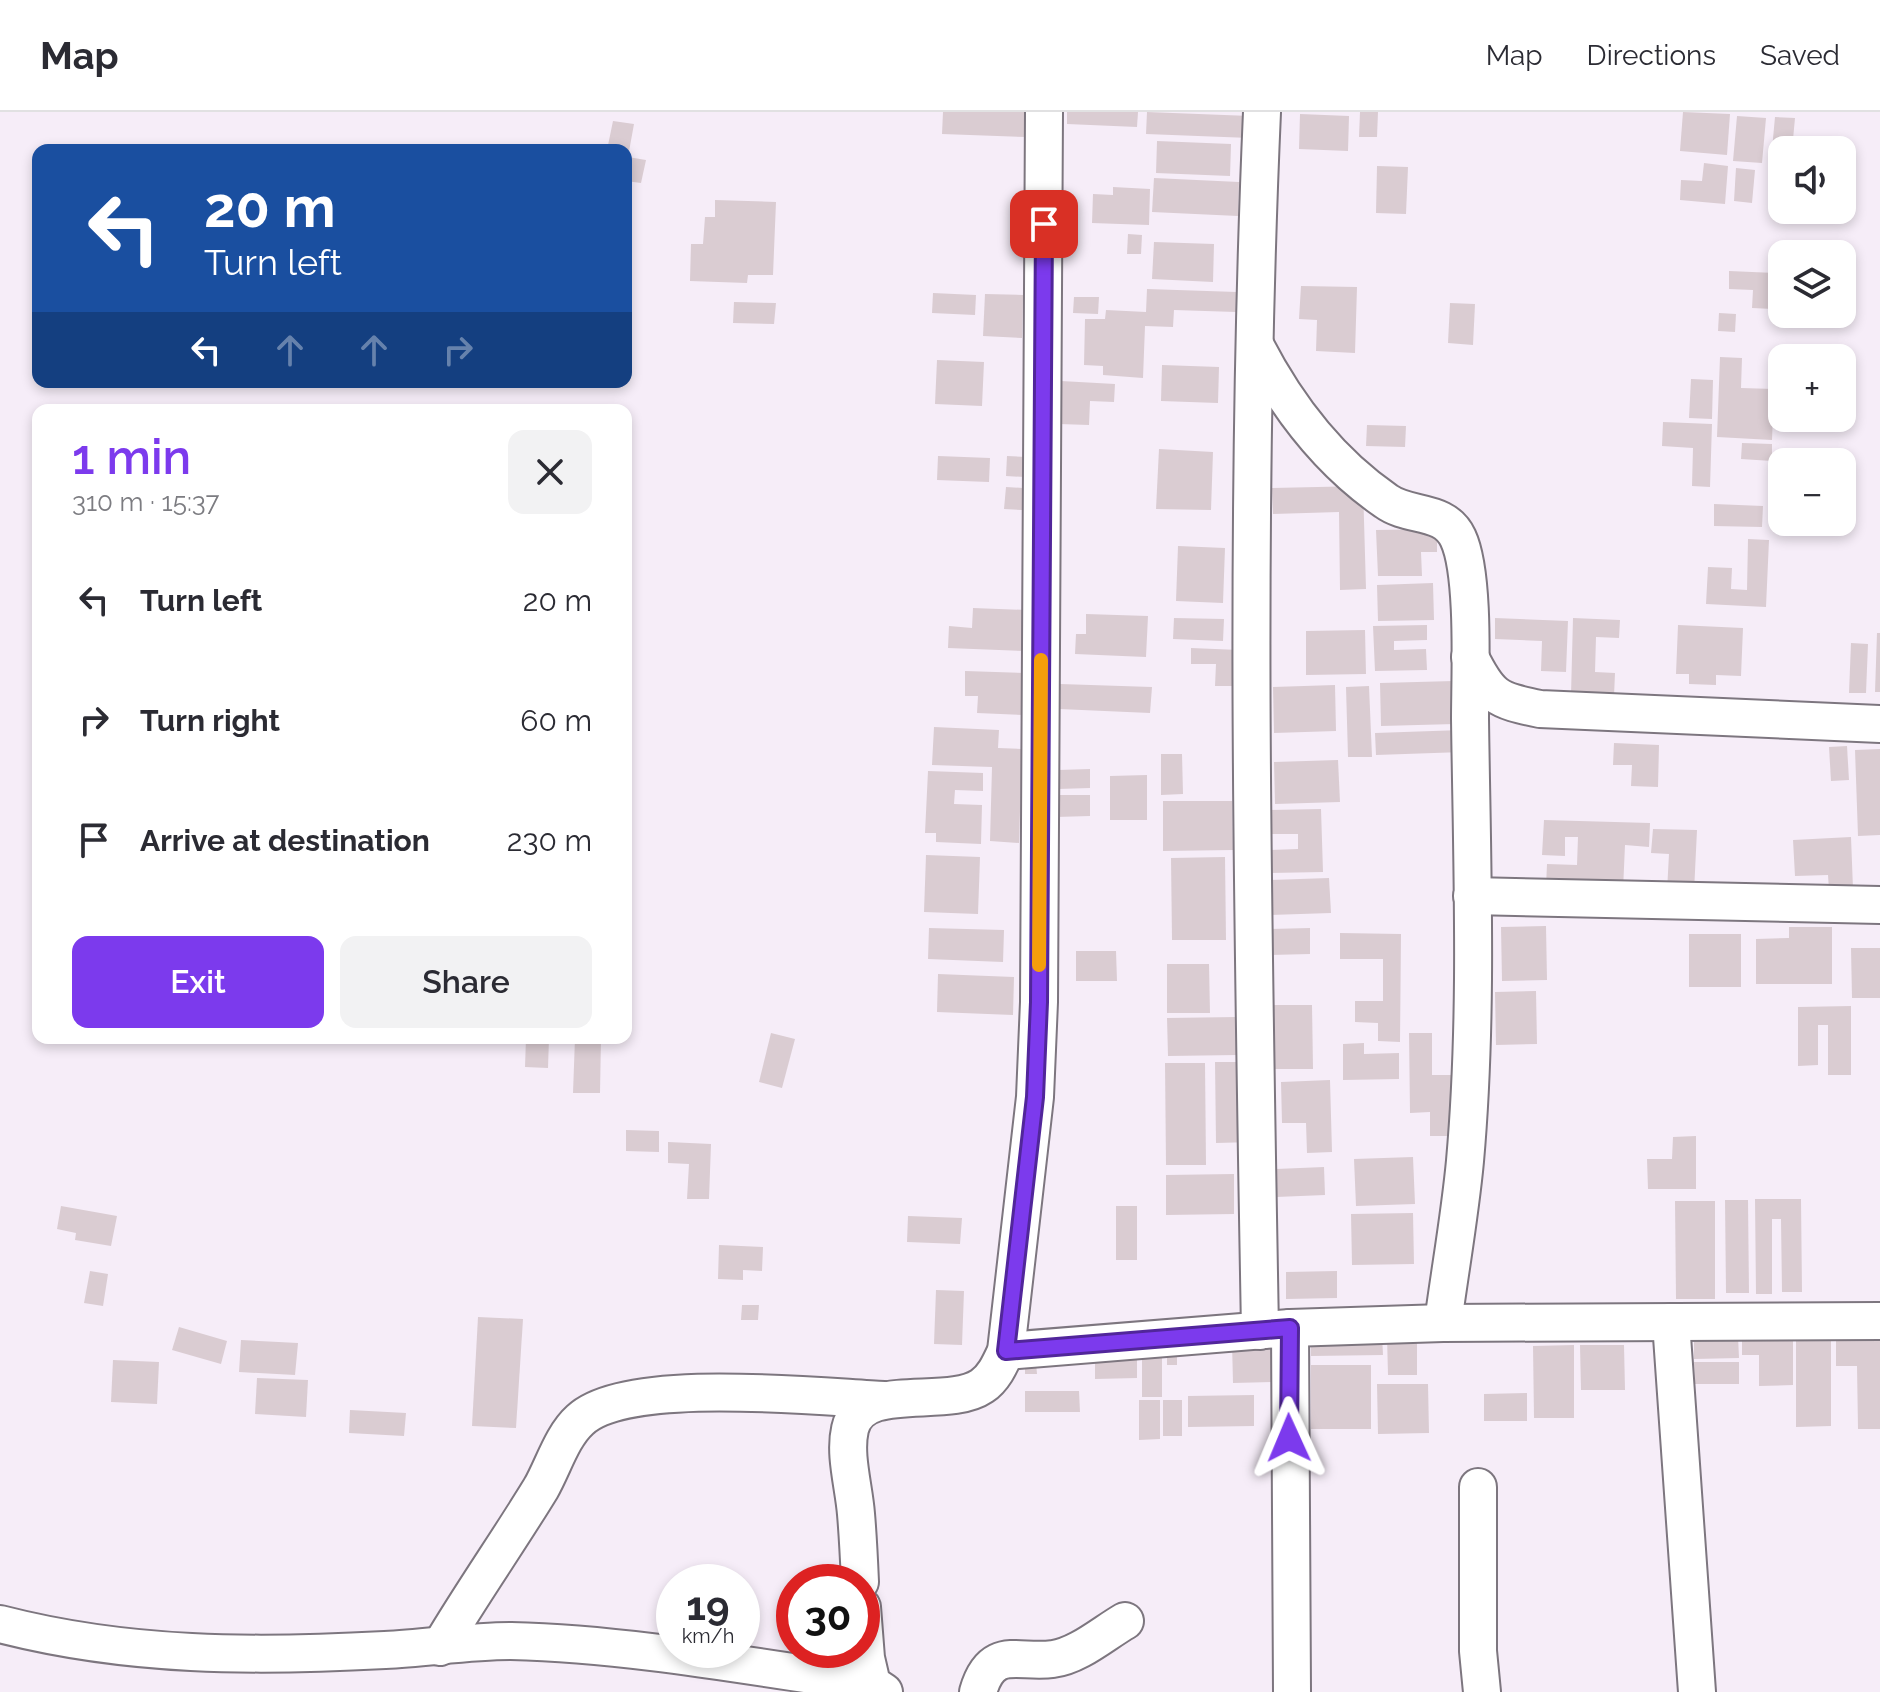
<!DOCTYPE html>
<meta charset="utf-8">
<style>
body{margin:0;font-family:Raleway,sans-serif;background:#f2f2f3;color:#2b2b33;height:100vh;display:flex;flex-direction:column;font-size:30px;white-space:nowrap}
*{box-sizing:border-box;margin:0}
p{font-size:26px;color:#7c7c81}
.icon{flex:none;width:44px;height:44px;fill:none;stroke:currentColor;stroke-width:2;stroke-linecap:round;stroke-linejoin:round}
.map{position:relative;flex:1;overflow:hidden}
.drawer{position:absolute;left:32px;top:292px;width:600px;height:640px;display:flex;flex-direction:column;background:#fff;border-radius:16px;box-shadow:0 4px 12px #0003}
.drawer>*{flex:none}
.hud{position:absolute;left:32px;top:32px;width:600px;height:244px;border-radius:16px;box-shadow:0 4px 12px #0003;background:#1a4fa0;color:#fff;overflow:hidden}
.buttons{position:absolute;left:1768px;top:24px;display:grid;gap:16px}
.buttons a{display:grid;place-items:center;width:88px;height:88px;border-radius:16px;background:#fff;box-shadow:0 4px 12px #0003;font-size:40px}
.speed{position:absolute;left:656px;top:1452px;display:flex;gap:16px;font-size:40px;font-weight:700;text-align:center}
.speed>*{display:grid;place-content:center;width:104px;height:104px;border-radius:50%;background:#fff;box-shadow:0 4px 12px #0003;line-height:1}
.speed small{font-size:20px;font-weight:400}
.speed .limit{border:12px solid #d22;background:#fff;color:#111}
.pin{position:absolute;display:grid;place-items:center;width:68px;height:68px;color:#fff;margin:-34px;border-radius:16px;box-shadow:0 4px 12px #0006}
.me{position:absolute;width:88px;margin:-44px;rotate:359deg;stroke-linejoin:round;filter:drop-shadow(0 0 6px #0008)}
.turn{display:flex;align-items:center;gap:28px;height:168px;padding:0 40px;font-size:36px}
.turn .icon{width:104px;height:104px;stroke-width:2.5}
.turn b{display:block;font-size:56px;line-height:68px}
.lanes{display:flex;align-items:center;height:76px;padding:0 40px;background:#0003;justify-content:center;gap:40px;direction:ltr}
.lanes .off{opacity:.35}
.round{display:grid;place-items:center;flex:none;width:84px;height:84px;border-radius:16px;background:#f2f2f3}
.head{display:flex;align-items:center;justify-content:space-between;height:136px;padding:0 40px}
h1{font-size:48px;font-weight:600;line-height:60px;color:#7c3aed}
.primary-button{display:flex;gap:16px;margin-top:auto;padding:16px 40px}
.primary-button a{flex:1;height:92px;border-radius:16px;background:#7c3aed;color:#fff;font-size:32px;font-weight:600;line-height:92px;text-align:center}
.primary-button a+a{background:#f2f2f3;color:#2b2b33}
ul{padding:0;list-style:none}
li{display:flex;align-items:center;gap:24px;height:120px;padding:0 40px}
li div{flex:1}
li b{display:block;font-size:30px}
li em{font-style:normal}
header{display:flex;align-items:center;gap:48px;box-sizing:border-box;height:112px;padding:0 40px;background:#fff;border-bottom:2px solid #e1e1e2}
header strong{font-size:38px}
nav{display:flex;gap:44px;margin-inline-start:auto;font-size:28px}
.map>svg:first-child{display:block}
.building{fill:#daccd2}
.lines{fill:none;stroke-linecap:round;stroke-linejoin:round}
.street-casing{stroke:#7d767f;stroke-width:40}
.street{stroke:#fff;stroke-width:36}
.route-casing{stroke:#51269a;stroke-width:20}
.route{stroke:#7c3aed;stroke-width:14}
.slow{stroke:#f59e0b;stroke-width:14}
</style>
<header>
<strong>Map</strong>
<nav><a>Map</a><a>Directions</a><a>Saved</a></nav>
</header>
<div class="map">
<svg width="1880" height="1580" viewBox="0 0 1880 1580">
<rect width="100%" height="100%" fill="#f6edf8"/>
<g class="building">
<path d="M943,0H1027L1026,25L942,22Z"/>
<path d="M1067,0H1138L1137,15L1067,12Z"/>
<path d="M1147,0L1250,4V26L1146,22Z"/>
<path d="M1360,0H1378L1377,25H1359Z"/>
<path d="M1683,0L1730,2L1727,43L1680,39Z"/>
<path d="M1300,2L1349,4L1348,39L1299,37Z"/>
<path d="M1737,4L1766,6L1762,51L1733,49Z"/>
<path d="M1775,5L1795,6L1792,38H1782V49L1771,48Z"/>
<path d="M613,9L634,12L628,45L646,48L641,71L626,69V38H607Z"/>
<path d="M1157,29L1231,32L1230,64L1156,61Z"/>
<path d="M1704,51L1728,54L1725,92L1680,88L1681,68L1702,69Z"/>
<path d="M1377,54L1408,55L1406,102L1376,101Z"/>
<path d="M1736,56L1755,58L1752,91L1734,89Z"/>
<path d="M1154,66L1239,70L1238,104L1152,100Z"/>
<path d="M1113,75L1150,77L1149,113L1092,111L1093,82L1113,83Z"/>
<path d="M715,88L776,90L773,163H748L747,171L690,169L691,132H703L705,105H715Z"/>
<path d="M1128,122L1142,123L1141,142H1127Z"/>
<path d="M1154,130L1214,132L1213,170L1152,167Z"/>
<path d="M1729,159L1775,161L1773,197L1752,196L1753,178L1729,177Z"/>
<path d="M1301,174L1357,175L1355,241L1316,239L1317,208L1299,207Z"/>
<path d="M1147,177L1237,180L1236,200L1174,198L1173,215L1145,214L1143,266L1103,263V254L1084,253L1085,207H1105L1106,198L1146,200Z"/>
<path d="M933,181L976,183L975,203L932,201Z"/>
<path d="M985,182L1023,183L1022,226L983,224Z"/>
<path d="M1074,185H1099L1098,202L1073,201Z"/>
<path d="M734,190L776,191L774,212L733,211Z"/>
<path d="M1450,191L1475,192L1473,233L1448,231Z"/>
<path d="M1719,201L1736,202L1735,220L1718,219Z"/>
<path d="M1720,245L1742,246L1741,276L1774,277L1772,328L1717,325Z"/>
<path d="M937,248L984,250L982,294L935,292Z"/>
<path d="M1162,253L1219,255L1218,291L1161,289Z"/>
<path d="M1691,267L1713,268L1712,307L1689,306Z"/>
<path d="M1061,269L1115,272L1114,290L1090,289L1089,313L1059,312Z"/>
<path d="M1663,310L1712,312L1710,375L1692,374L1693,336L1662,334Z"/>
<path d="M1367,313L1406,314L1405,335L1366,334Z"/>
<path d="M1742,331L1772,332V349L1741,347Z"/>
<path d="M1159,337L1213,340L1211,398L1156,397Z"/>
<path d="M938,344L990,346L989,370L937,368Z"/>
<path d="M1007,344L1026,345L1025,365L1006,364Z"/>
<path d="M1363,374L1366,477L1340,478L1339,400L1273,402L1272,376Z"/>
<path d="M1006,375L1023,376L1022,398L1004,397Z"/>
<path d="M1714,392L1763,394L1762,415L1714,414Z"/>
<path d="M1437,417V440H1421L1422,464H1378L1376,418Z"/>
<path d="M1748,427L1769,428L1766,495L1706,492L1708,455L1732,456L1731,477L1747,478Z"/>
<path d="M1178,434L1225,436L1223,491L1176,489Z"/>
<path d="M1433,471L1434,508L1378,509L1377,473Z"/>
<path d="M973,496L1027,498L1025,539L948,536L949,514L972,516Z"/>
<path d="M1086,502L1148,504L1146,545L1075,542L1076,522H1086Z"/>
<path d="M1174,506L1224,507L1223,529L1173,527Z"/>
<path d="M1495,506L1568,509L1566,560L1541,559L1542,529L1495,527Z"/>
<path d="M1573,506L1620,508L1619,526L1596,525L1595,560L1615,561L1614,584L1571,583Z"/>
<path d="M1427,513V528L1394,529V538L1426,537L1427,558L1375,559L1373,514Z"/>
<path d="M1678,513L1743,516L1741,564L1716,563V573L1689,572V562H1676Z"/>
<path d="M1365,518L1366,562L1306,563V519Z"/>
<path d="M1877,521H1880V580H1875Z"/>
<path d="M1851,531L1868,532L1866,581H1849Z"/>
<path d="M1191,536L1239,538L1237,574H1215L1216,552H1191Z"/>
<path d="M965,559L1026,561L1024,603L977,601L978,584H965Z"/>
<path d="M1454,569L1455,612L1381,614L1380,571Z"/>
<path d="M1060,572L1152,575L1150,601L1059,597Z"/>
<path d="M1335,573L1336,619L1274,621L1273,575Z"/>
<path d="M1369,574L1372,645H1348L1346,575Z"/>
<path d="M934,615L999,618L998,636L1022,637L1019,731L990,729L992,655L932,653Z"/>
<path d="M1462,618L1463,640L1376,643L1375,621Z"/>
<path d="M1614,631L1659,633L1658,675L1631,674L1632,653H1613Z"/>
<path d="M1847,634L1849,668L1831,669L1829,635Z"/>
<path d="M1880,637V723L1858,724L1855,638Z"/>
<path d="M1161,642H1182L1183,682L1161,683Z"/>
<path d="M1338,648L1340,690L1275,692L1274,650Z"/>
<path d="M1090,657V676L1058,677V658Z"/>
<path d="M928,659L983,661V679L955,678L954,692L982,693L981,732L936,730V721H925Z"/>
<path d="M1147,663V708H1110V664Z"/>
<path d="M1056,683H1090V704L1056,705Z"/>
<path d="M1163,689H1232L1233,738L1163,739Z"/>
<path d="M1321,697L1323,760L1270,761L1269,738L1298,737V722H1270V698Z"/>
<path d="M1544,708L1650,711L1649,735L1625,733L1623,778L1546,775L1547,752L1577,753L1578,725H1565V744L1542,743Z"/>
<path d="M1653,717L1697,718L1694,780L1667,779L1669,742L1651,741Z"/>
<path d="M1851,725L1853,777L1829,778L1828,763L1795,764L1793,728Z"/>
<path d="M926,743L980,745L978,802L924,800Z"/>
<path d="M1225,745L1226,828H1172L1171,746Z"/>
<path d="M1329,766L1331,801L1269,803L1268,768Z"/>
<path d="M1546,814L1547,868L1502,869L1501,815Z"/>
<path d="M1789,815H1832V872H1756V827L1789,826Z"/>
<path d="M929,816L1004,818L1003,850L928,847Z"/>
<path d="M1310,816V842L1269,843V817Z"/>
<path d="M1340,821L1401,822L1400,930L1378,929V911L1355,910V889H1383V847H1340Z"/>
<rect x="1689" y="822" width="52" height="53"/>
<path d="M1851,836H1880V886H1852Z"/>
<path d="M1076,839H1116L1117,869H1076Z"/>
<path d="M1167,852H1209L1210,901H1167Z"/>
<path d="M938,862L1014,865L1013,903L937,900Z"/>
<path d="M1536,879L1537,932L1496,933L1495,880Z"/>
<path d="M1274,893H1312L1313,957H1275Z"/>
<path d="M1851,894V963H1828V913H1818V953L1798,954V895Z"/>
<path d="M1237,905V943L1168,944L1167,906Z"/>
<path d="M771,921L795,927L782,976L759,970Z"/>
<path d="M1409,921H1432V963H1456V1024H1430V1000L1410,1001Z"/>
<path d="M526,926H549L548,956L525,955Z"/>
<path d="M575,926H601L600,981H573Z"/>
<path d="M1364,931V942L1399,941V967L1343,968V932Z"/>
<path d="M1215,950H1252L1253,1030L1216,1031Z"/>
<path d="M1165,951H1205L1206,1053H1166Z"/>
<path d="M1330,968L1332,1040L1307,1041L1306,1011H1282L1281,970Z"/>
<path d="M626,1018L659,1019V1040L626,1039Z"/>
<path d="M1696,1024V1077H1648L1647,1047H1672L1673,1025Z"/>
<path d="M668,1030L711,1032L709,1087H687L689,1052L668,1051Z"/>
<path d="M1413,1045L1415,1092L1356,1094L1354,1047Z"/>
<path d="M1324,1055L1325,1083L1276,1085V1057Z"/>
<path d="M1234,1062V1102L1166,1103V1063Z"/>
<path d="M1755,1087H1801L1802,1180H1782L1781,1107H1772V1182H1756Z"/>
<path d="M1725,1088H1748L1749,1181H1726Z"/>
<path d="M1675,1089H1715V1187H1676Z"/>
<path d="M61,1094L117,1104L111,1134L75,1128L76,1121L57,1117Z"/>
<rect x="1116" y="1094" width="21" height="54"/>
<path d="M1413,1101L1414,1152L1352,1153L1351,1102Z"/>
<path d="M908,1104L962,1106L960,1132L907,1130Z"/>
<path d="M719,1133L763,1135L762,1159L743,1158V1168L718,1167Z"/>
<path d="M90,1159L108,1162L103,1194L84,1191Z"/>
<path d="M1337,1159V1186L1286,1187V1160Z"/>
<path d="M936,1178L964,1179L962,1233L934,1232Z"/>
<path d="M742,1193H759L758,1208H741Z"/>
<path d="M478,1205L523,1207L516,1316L472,1314Z"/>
<path d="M179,1215L227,1229L221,1252L172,1238Z"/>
<path d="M1311,1223H1382L1383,1243L1311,1244Z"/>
<path d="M1417,1223V1263H1388L1387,1224Z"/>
<path d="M1694,1224H1738L1739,1246L1694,1247Z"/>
<path d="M1793,1224V1273L1759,1274V1243H1742V1225Z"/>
<path d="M1880,1224V1317H1858L1857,1254H1836V1225Z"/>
<path d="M1796,1226H1831V1314L1796,1315Z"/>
<path d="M241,1228L298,1231L295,1263L239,1260Z"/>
<path d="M1274,1229V1270L1233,1271L1232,1230Z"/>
<path d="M1574,1233V1306H1534L1533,1234Z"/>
<path d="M1580,1233H1624L1625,1278H1581Z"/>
<rect x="1142" y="1239" width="20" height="46"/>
<path d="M1177,1239V1253H1167V1240Z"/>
<path d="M1095,1246H1137V1266L1095,1267Z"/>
<path d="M113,1248L159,1250L157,1292L111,1290Z"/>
<path d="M1694,1250H1739V1272H1695Z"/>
<path d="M1025,1251H1036L1037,1262H1025Z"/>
<rect x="1311" y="1253" width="60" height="64"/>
<path d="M257,1266L308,1268L306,1305L255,1302Z"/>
<path d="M1377,1272H1428L1429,1321L1378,1322Z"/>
<path d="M1025,1279H1079L1080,1300H1025Z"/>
<path d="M1527,1281V1309H1484V1282Z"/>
<path d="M1254,1283V1314L1188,1315V1284Z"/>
<path d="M1139,1288H1160V1327L1139,1328Z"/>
<rect x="1163" y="1288" width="19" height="36"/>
<path d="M350,1298L406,1301L404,1324L349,1321Z"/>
</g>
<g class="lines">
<g class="street-casing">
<g id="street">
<path d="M1255,233C1287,295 1328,349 1386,389C1409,406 1444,396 1458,426C1475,462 1470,564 1470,607C1472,754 1478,903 1465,1049C1460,1103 1450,1158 1443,1211"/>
<path d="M1470,545C1490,585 1496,588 1540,597L1880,612"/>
<path d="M1472,784L1880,793"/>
<path d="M1671,1210L1697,1580"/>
<path d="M1290,1216L1292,1580"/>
<path d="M1260,1219C1253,813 1244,406 1262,0"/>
<path d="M1006,1239L1290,1216L1443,1211L1880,1209"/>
<path d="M1478,1375V1539L1482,1580"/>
<path d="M860,1470C859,1447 858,1425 856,1402C854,1375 844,1343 850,1317C861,1268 947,1298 982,1274C994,1266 1000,1252 1006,1239L1035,985L1039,890L1044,0"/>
<path d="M862,1495L866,1546L872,1572L884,1580"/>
<path d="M0,1512C128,1545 254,1545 385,1538C427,1536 470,1529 511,1529C632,1532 753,1555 872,1572"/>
<path d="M440,1535C472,1481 508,1430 541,1376C553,1355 562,1324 580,1308C626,1264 819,1285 884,1288"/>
<path d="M978,1580C992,1532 1018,1552 1053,1547C1078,1544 1104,1521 1125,1509"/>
</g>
</g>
<use href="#street" class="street"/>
</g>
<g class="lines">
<g class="route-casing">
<path id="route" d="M1044,112L1039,890L1035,985L1006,1239L1290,1216L1289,1326"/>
</g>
<use href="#route" class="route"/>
<path class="slow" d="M1039,853L1041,548"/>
</g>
</svg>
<div class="buttons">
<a><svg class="icon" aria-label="sound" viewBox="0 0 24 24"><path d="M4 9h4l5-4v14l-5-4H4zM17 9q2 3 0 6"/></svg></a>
<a><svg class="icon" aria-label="layers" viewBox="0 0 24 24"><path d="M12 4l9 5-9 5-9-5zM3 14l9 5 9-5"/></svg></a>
<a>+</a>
<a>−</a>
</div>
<div class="speed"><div>19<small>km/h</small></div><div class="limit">30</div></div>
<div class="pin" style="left:1044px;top:112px;background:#d93025"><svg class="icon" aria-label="arrive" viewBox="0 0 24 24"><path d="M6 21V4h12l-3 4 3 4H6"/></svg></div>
<svg class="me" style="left:1289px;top:1326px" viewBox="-20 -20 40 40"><path d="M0-17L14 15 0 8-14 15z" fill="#7c3aed" stroke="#fff" stroke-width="4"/></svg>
<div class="hud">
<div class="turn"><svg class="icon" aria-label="left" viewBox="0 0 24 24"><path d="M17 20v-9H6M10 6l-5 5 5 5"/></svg><div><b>20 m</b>Turn left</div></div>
<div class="lanes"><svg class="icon" aria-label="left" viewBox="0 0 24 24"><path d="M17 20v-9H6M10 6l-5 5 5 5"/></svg><svg class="icon off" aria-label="ahead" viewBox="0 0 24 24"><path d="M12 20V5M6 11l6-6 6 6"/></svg><svg class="icon off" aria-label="ahead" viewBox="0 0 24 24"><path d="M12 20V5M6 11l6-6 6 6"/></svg><svg class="icon off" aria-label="right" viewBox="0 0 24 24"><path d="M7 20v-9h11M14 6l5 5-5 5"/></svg></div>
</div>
<section class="drawer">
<div class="head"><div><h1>1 min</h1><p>310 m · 15:37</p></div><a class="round"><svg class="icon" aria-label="close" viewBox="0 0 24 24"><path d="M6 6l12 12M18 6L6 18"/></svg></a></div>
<ul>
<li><svg class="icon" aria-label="left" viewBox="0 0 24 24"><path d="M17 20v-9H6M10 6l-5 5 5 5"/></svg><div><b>Turn left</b></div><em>20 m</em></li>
<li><svg class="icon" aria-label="right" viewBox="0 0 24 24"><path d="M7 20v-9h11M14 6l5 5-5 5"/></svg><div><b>Turn right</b></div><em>60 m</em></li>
<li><svg class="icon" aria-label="arrive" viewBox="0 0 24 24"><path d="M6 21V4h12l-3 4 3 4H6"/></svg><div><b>Arrive at destination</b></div><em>230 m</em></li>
</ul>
<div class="primary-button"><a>Exit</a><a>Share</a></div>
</section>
</div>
